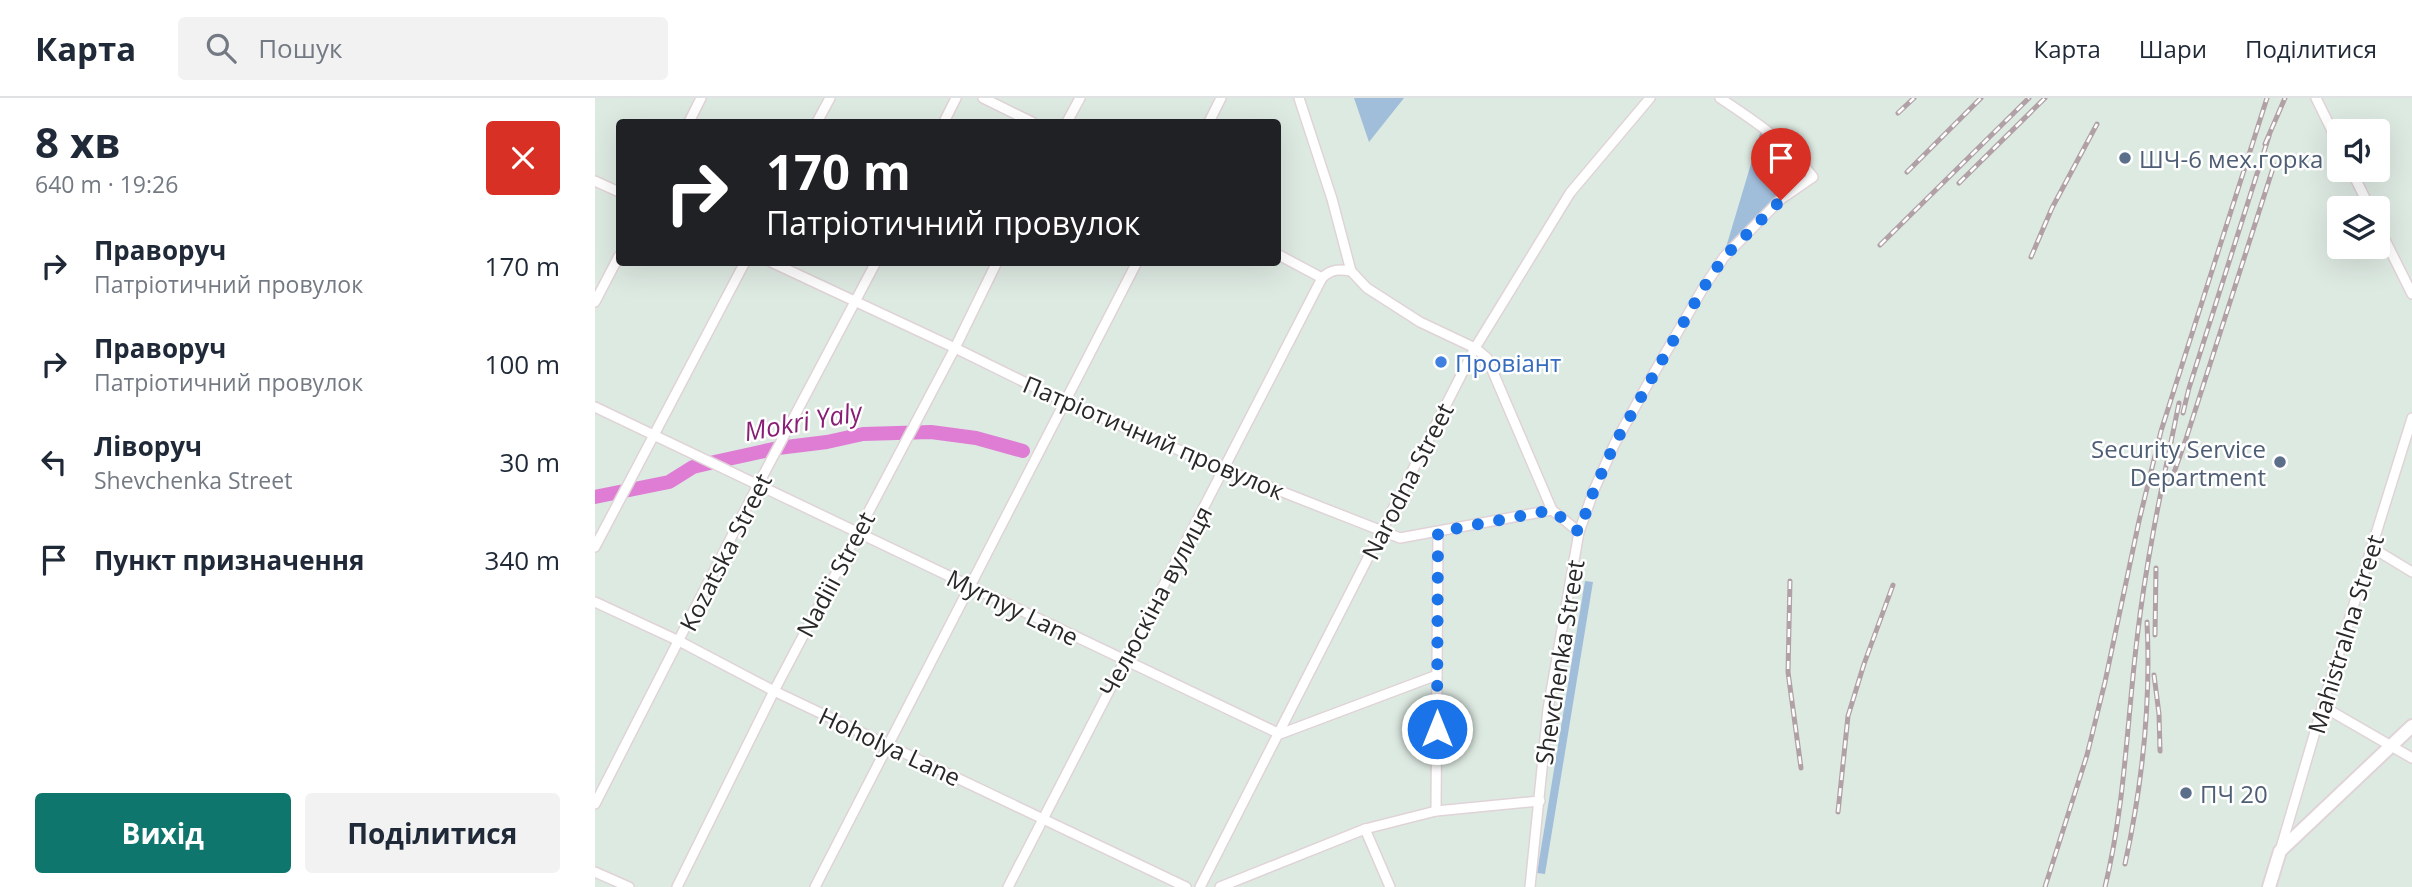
<!DOCTYPE html>
<html lang="uk">
<meta charset="utf-8">
<style>
body{margin:0;font-family:"Open Sans",sans-serif;background:#f2f2f3;color:#1f2937;height:100vh;display:flex;flex-direction:column;font-size:26px;white-space:nowrap}
*{box-sizing:border-box;margin:0}
p{font-size:23px;color:#747a83}
.icon{flex:none;width:38px;height:38px;fill:none;stroke:currentColor;stroke-width:2;stroke-linecap:round;stroke-linejoin:round}
.map{position:relative;flex:1;overflow:hidden}
.sheet{display:flex;flex-direction:column;background:#fff;width:595px}
.sheet>*{flex:none}
.guide{position:absolute;left:21px;top:21px;width:665px;height:147px;border-radius:7px;box-shadow:0 7px 28px #0002;background:#202124;color:#fff;overflow:hidden}
.tools{position:absolute;left:1732px;top:21px;display:grid;gap:14px}
.tools a{display:grid;place-items:center;width:63px;height:63px;border-radius:7px;background:#fff;box-shadow:0 7px 28px #0002;font-size:35px}
.pin{position:absolute;display:grid;place-items:center;width:60px;height:60px;color:#fff;margin:-72px -30px;border-radius:50% 50% 50% 0;rotate:-45deg;box-shadow:0 0 7px #0007}
.pin .icon{rotate:45deg}
.me{position:absolute;width:77px;margin:-38px;rotate:0deg;stroke-linejoin:round;filter:drop-shadow(0 0 5px #0008)}
.turn{display:flex;align-items:center;gap:24px;height:147px;padding:0 35px;font-size:32px}
.turn .icon{width:91px;height:91px;stroke-width:2.5}
.turn b{display:block;font-size:49px;line-height:60px}
.round{display:grid;place-items:center;flex:none;width:74px;height:74px;border-radius:7px;background:#f2f2f3}
.summary{display:flex;align-items:center;justify-content:space-between;height:119px;padding:0 35px}
h1{font-size:42px;font-weight:700;line-height:52px}
.button{display:flex;gap:14px;margin-top:auto;padding:14px 35px}
.button a{flex:1;height:80px;border-radius:7px;background:#0f766e;color:#fff;font-size:28px;font-weight:700;line-height:80px;text-align:center}
.button a+a{background:#f2f2f3;color:#1f2937}
ul{padding:0;list-style:none}
li{display:flex;align-items:center;gap:21px;height:98px;padding:0 35px}
li div{flex:1}
li b{display:block;font-size:26px}
li em{font-style:normal}
header{display:flex;align-items:center;gap:42px;box-sizing:border-box;height:98px;padding:0 35px;background:#fff;border-bottom:2px solid #e0e1e3}
header strong{font-size:33px}
nav{display:flex;gap:38px;margin-inline-start:auto;font-size:24px}
.search{width:490px;height:63px;background:#f2f2f3;display:flex;align-items:center;gap:18px;box-sizing:border-box;padding:0 24px;border-radius:7px;color:#747a83;font-size:26px}
main{display:flex;flex:1;min-height:0}
.map>svg:first-child{display:block}
.green{fill:#a0bdda}
.lines{fill:none;stroke-linecap:round;stroke-linejoin:round}
.river{stroke:#df7dd5;stroke-width:14}
.minor-casing{stroke:#e0d3d7;stroke-width:12}
.secondary-casing{stroke:#e0d3d7;stroke-width:16}
.minor{stroke:#fff;stroke-width:9}
.secondary{stroke:#fff;stroke-width:12}
.rail-casing{stroke:#b1a1a6;stroke-width:5}
.rail{stroke:#fff;stroke-width:2.5;stroke-dasharray:8;stroke-linecap:butt}
.route{stroke:#1a73e8;stroke-width:12;stroke-dasharray:0 21.6}
.service-dot{fill:#5c6f8a;stroke:#fff;stroke-width:2.5}
.shop-dot{fill:#3f7fe0;stroke:#fff;stroke-width:2.5}
.labels{text-anchor:middle;dominant-baseline:central;stroke-width:5;stroke-linejoin:round;paint-order:stroke}
.service-label{font-size:24px;fill:#4e5e75;stroke:#fff;text-anchor:start}
.shop-label{font-size:24px;fill:#366cbe;stroke:#fff;text-anchor:start}
.street-label{font-size:24px;fill:#292929;stroke:#fff}
.water-label{font-size:26px;font-style:italic;fill:#891e75;stroke:#fff}
</style>
<header>
<strong>Карта</strong>
<div class="search"><svg class="icon" aria-label="search" viewBox="0 0 24 24"><circle cx="10" cy="10" r="6"/><path d="M15 15l6 6"/></svg>Пошук</div>
<nav><a>Карта</a><a>Шари</a><a>Поділитися</a></nav>
</header>
<main>
<section class="sheet">
<div class="summary"><div><h1>8 хв</h1><p>640 m · 19:26</p></div><a class="round" style="background:#d93025;color:#fff"><svg class="icon" aria-label="close" viewBox="0 0 24 24"><path d="M6 6l12 12M18 6L6 18"/></svg></a></div>
<ul>
<li><svg class="icon" aria-label="right" viewBox="0 0 24 24"><path d="M7 20v-9h11M14 6l5 5-5 5"/></svg><div><b>Праворуч</b><p>Патріотичний провулок</p></div><em>170 m</em></li>
<li><svg class="icon" aria-label="right" viewBox="0 0 24 24"><path d="M7 20v-9h11M14 6l5 5-5 5"/></svg><div><b>Праворуч</b><p>Патріотичний провулок</p></div><em>100 m</em></li>
<li><svg class="icon" aria-label="left" viewBox="0 0 24 24"><path d="M17 20v-9H6M10 6l-5 5 5 5"/></svg><div><b>Ліворуч</b><p>Shevchenka Street</p></div><em>30 m</em></li>
<li><svg class="icon" aria-label="arrive" viewBox="0 0 24 24"><path d="M6 21V4h12l-3 4 3 4H6"/></svg><div><b>Пункт призначення</b></div><em>340 m</em></li>
</ul>
<div class="button"><a>Вихід</a><a>Поділитися</a></div>
</section>
<div class="map">
<svg width="1817" height="789" viewBox="0 0 1817 789">
<rect width="100%" height="100%" fill="#ddeae2"/>
<g class="green">
<path d="M759,0H809L774,44Z"/>
<path d="M1167,29L1218,79L1186,101L1129,156Z"/>
<path d="M990,483L998,484L950,776L942,775Z"/>
</g>
<g class="lines">
<path class="river" d="M0,399L74,384L98,369L115,365L183,350L232,344L268,336L336,334L381,340L428,353"/>
<g class="minor-casing">
<g id="minor">
<path d="M388,0L437,24"/>
<path d="M704,0L737,101L756,173L772,190L825,224L880,250L892,260L957,412L984,434"/>
<path d="M1721,0L1745,49"/>
<path d="M94,24L106,0"/>
<path d="M222,24L235,0"/>
<path d="M349,24L361,0"/>
<path d="M472,24L485,0"/>
<path d="M614,24L626,0"/>
<path d="M1756,72L1775,110"/>
<path d="M0,83L24,94"/>
<path d="M1783,128L1817,196"/>
<path d="M682,156L727,180C736,171 744,171 756,173"/>
<path d="M176,164L360,250L470,304L629,371L805,440L957,412"/>
<path d="M0,204L24,158"/>
<path d="M0,309L685,636L842,577"/>
<path d="M0,449L150,164"/>
<path d="M1776,449L1817,474"/>
<path d="M0,504L84,543L179,593L591,789"/>
<path d="M1727,608L1817,660"/>
<path d="M0,706L163,387L281,164"/>
<path d="M841,713L945,703"/>
<path d="M770,731L795,789"/>
<path d="M1685,753L1732,593L1817,320"/>
<path d="M0,774L34,789"/>
<path d="M82,789L179,593L360,250L402,164"/>
<path d="M220,789L542,164"/>
<path d="M413,789L727,180"/>
<path d="M605,789L880,250L975,95L1055,0"/>
<path d="M625,789L770,731L841,713L843,434"/>
<path d="M935,789L953,611L984,434L999,392L1020,345L1055,282L1107,192L1129,159L1186,101L1218,79C1192,44 1161,24 1125,0"/>
</g>
</g>
<g class="secondary-casing">
<path id="secondary" d="M1674,789L1685,753L1817,628"/>
</g>
<use href="#minor" class="minor"/>
<use href="#secondary" class="secondary"/>
<g class="rail-casing">
<g id="rail">
<path d="M1303,15L1319,0"/>
<path d="M1670,46L1690,0"/>
<path d="M1312,74L1386,0"/>
<path d="M1364,85L1450,0"/>
<path d="M1285,147L1434,0"/>
<path d="M1436,159L1457,110L1502,26"/>
<path d="M1588,315L1594,290L1674,38"/>
<path d="M1576,383L1591,341L1679,67"/>
<path d="M1195,483L1193,574L1206,670"/>
<path d="M1560,537L1561,470"/>
<path d="M1559,577L1564,616L1565,653"/>
<path d="M1243,714L1253,618L1269,566L1298,487"/>
<path d="M1530,766C1547,688 1556,604 1552,524"/>
<path d="M1450,789L1492,657L1510,584L1544,423L1566,333L1672,0"/>
<path d="M1510,789C1530,707 1532,624 1542,541C1551,462 1568,383 1584,305"/>
</g>
</g>
<use href="#rail" class="rail"/>
</g>
<g class="lines">
<path class="route" d="M842,631L843,434L957,412L984,434L999,392L1020,345L1107,192L1129,159L1186,102"/>
</g>
<g class="service-dot">
<circle cx="1530" cy="60" r="7"/>
<circle cx="1685" cy="364" r="7"/>
<circle cx="1591" cy="695" r="7"/>
</g>
<circle class="shop-dot" cx="846" cy="264" r="7"/>
<g class="labels">
<g class="service-label">
<text x="1544" y="60">ШЧ-6 мех.горка</text>
<text x="1671" y="350" text-anchor="end">Security Service<tspan x="1671" dy="28">Department</tspan></text>
<text x="1605" y="695">ПЧ 20</text>
</g>
<g class="shop-label">
<text x="860" y="264">Провіант</text>
</g>
<g class="street-label">
<text transform="translate(559 339) rotate(23)">Патріотичний провулок</text>
<text transform="translate(812 383) rotate(-63)">Narodna Street</text>
<text transform="translate(130 454) rotate(-63)">Kozatska Street</text>
<text transform="translate(240 476) rotate(-62)">Nadiii Street</text>
<text transform="translate(560 503) rotate(-62)">Челюскіна вулиця</text>
<text transform="translate(418 509) rotate(26)">Myrnyy Lane</text>
<text transform="translate(1750 536) rotate(-73)">Mahistralna Street</text>
<text transform="translate(964 564) rotate(-81)">Shevchenka Street</text>
<text transform="translate(295 648) rotate(25)">Hoholya Lane</text>
</g>
<g class="water-label">
<text transform="translate(208 323) rotate(-10)">Mokri Yaly</text>
</g>
</g>
</svg>
<div class="tools">
<a><svg class="icon" aria-label="sound" viewBox="0 0 24 24"><path d="M4 9h4l5-4v14l-5-4H4zM17 9q2 3 0 6"/></svg></a>
<a><svg class="icon" aria-label="layers" viewBox="0 0 24 24"><path d="M12 4l9 5-9 5-9-5zM3 14l9 5 9-5"/></svg></a>
</div>
<div class="pin" style="left:1186px;top:102px;background:#d93025"><svg class="icon" aria-label="arrive" viewBox="0 0 24 24"><path d="M6 21V4h12l-3 4 3 4H6"/></svg></div>
<svg class="me" style="left:842px;top:631px" viewBox="-20 -20 40 40"><circle r="17" fill="#1a73e8" stroke="#fff" stroke-width="3"/><path d="M0-11L8 9 0 5-8 9z" fill="#fff"/></svg>
<div class="guide">
<div class="turn"><svg class="icon" aria-label="right" viewBox="0 0 24 24"><path d="M7 20v-9h11M14 6l5 5-5 5"/></svg><div><b>170 m</b>Патріотичний провулок</div></div>
</div>
</div>
</main>
